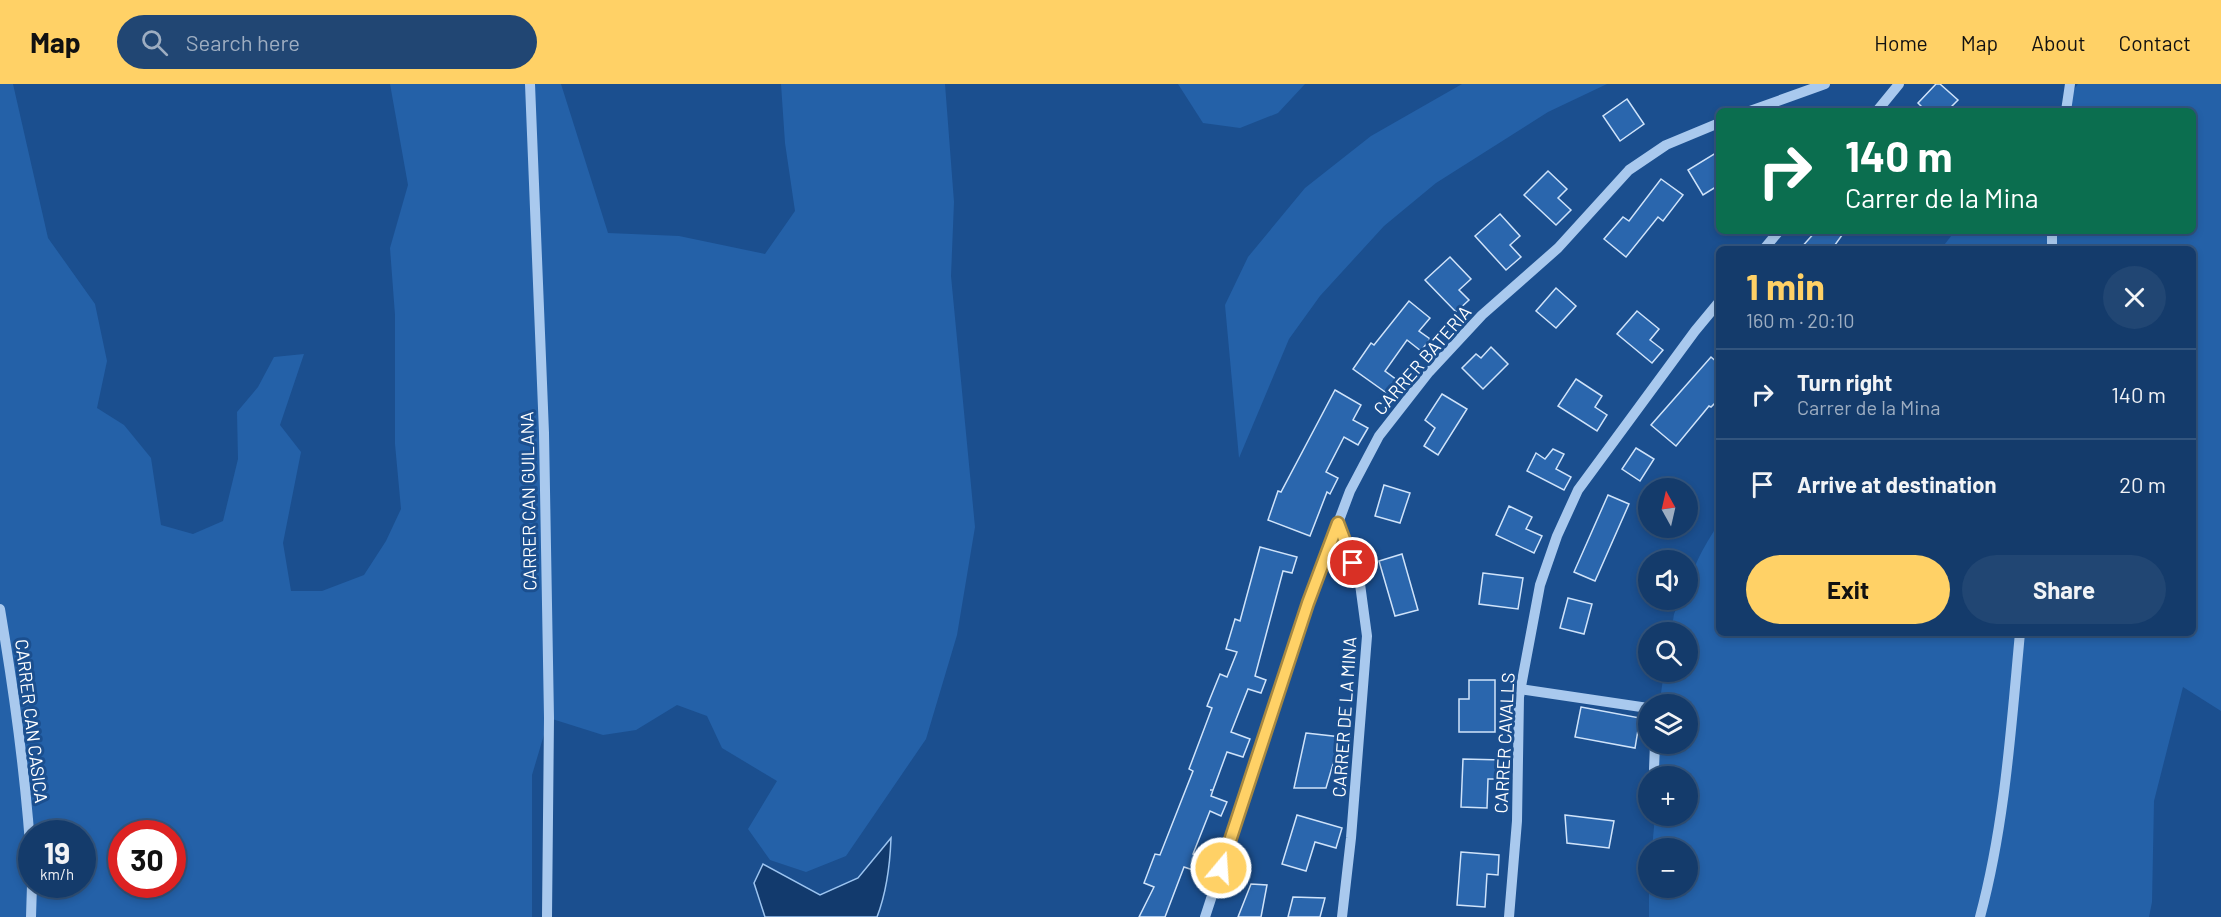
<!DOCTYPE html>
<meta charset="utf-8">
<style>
body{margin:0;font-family:Barlow,sans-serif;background:#214673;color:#f1f3f6;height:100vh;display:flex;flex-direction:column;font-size:22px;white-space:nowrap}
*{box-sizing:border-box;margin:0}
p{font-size:20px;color:#9dadc1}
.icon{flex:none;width:33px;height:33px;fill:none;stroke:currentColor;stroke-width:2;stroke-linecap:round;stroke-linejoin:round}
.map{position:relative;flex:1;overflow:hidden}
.panel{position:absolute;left:1716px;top:162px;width:480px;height:390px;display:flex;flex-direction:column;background:#143b6b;border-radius:9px;box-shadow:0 3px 9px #0003,0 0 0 2px #33557e}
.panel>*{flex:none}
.top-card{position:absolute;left:1716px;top:24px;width:480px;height:126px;border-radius:9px;box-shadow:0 3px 9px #0003,0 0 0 2px #33557e;background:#0b6e4f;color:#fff;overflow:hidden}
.needle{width:39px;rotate:352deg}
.fabs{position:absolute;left:1638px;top:394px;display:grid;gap:12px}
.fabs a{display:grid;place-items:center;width:60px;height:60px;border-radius:50%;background:#143b6b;box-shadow:0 3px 9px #0003,0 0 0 2px #33557e;font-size:30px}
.speed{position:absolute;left:18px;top:736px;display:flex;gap:12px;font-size:30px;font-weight:700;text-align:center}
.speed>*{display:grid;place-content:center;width:78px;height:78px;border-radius:50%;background:#143b6b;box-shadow:0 3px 9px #0003,0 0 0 2px #33557e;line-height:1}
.speed small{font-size:15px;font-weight:400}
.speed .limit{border:9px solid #d22;background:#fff;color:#111}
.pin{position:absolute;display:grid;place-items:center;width:51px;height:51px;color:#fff;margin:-26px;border:3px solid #fff;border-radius:50%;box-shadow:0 2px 6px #0007}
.me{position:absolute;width:66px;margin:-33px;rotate:18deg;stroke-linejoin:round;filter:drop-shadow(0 0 4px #0008)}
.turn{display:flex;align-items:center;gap:21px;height:126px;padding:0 30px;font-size:27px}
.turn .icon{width:78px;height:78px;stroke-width:2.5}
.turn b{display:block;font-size:42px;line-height:51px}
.round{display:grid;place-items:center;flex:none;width:63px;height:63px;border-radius:32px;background:#214673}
.overview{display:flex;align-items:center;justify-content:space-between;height:102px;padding:0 30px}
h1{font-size:36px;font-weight:700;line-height:45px;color:#ffd166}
.action{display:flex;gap:12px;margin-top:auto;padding:12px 30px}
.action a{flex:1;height:69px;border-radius:36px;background:#ffd166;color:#111;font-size:24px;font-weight:700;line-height:69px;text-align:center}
.action a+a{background:#214673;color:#f1f3f6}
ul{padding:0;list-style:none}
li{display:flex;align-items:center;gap:18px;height:90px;padding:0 30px;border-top:2px solid #33557e}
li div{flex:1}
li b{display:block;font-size:22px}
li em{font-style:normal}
header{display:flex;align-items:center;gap:36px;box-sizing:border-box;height:84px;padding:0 30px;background:#ffd166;color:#111}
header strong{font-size:28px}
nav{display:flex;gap:33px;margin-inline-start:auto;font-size:21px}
.search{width:420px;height:54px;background:#214673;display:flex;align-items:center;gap:15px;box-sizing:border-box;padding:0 21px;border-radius:33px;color:#9dadc1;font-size:22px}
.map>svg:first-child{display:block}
.green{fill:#2461a8;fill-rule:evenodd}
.water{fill:#123a6d;stroke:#9cc4f0;stroke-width:1.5}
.building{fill:#2a66ad;stroke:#cfe3fa;stroke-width:1.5}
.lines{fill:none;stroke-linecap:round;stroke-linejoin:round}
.minor{stroke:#a9c9ee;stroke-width:10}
.route-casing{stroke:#a68842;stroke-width:15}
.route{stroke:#ffd166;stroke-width:10}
.labels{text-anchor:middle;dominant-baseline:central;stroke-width:6;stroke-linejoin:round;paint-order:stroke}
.street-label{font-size:18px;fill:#fff;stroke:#1b4f8f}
</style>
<header>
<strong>Map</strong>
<div class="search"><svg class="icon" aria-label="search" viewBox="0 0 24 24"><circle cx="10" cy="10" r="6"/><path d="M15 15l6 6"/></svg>Search here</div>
<nav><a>Home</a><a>Map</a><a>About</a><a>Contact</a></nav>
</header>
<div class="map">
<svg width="2221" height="833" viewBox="0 0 2221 833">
<rect width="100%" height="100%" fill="#1b4f8f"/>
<g class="green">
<path d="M0,0H13L48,154L95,220L107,277L97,324L124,341L151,374L161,441L193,450L223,437L238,375L237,328L258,303L274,273L304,270L280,341L301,368L283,459L291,507H322L364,491L386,457L401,425L395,360V231L390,164L408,101L390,0H561L608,149L679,152L765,170L795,127L785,59L781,0H945L954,118L951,192L975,443L957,551L926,655L846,772L806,788L770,776L748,745L777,697L722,664L707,632L677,621L636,646L603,651L549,634L532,691V833H0ZM32,750H82V801H32ZM122,750H172V801H122Z"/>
<path d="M1178,0H1305L1278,29L1240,44L1203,39Z"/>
<path d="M1462,0H1607L1548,28L1436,99L1384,142L1320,212L1289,255L1239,374L1225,221L1248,173L1305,104L1371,52Z"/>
<path d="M2078,0H2221V627L2183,603L2154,717L2152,818L2149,833H1649V804H1688V765H1652L1655,732H1688V693H1657L1659,660H1688V621H1660V616L1664,588H1688V549H1671L1674,530L1680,516H1688C1688,487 1704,463 1719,439V549H2193V165H1941L1955,147H2193V27H2058Z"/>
</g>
<path class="water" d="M891,754C890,781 887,807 877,833H765L754,799L763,780L820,811L858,794Z"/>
<g class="building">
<path d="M1936,0H1940L1958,16L1947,27H1926L1918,19Z"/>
<path d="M1627,15L1644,40L1620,57L1603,32Z"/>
<path d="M1719,67V101L1703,111L1688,86Z"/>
<path d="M1548,87L1567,105L1558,114L1571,126L1556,141L1524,111Z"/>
<path d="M1661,95L1683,111L1663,137L1658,133L1626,173L1604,155L1623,133L1629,137Z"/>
<path d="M1500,130L1520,152L1510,161L1521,173L1506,186L1475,152Z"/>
<path d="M1816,147H1845L1832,165H1800Z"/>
<path d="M1450,173L1471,195L1459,206L1469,216L1456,228L1425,196Z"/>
<path d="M1556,204L1576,222L1556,244L1536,227Z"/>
<path d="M1409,217L1430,234L1419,247L1430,255L1421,267L1407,256L1385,287L1397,296L1388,310L1353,285L1371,259L1374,261Z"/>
<path d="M1637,227L1659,245L1650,256L1663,266L1652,279L1617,250Z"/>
<path d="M1491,263L1508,280L1483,305L1462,284L1476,270L1481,274Z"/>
<path d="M1711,273L1719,280V315L1711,323L1709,322L1676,362L1651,341Z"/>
<path d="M1576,295L1602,312L1595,323L1607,331L1597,347L1558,322Z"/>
<path d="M1335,306L1361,321L1353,336L1368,344L1358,361L1344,353L1326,388L1338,394L1330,410L1327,408L1310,452L1268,436L1278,407L1281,408Z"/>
<path d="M1442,310L1467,325L1438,371L1424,362L1435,344L1425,336Z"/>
<path d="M1636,364L1654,375L1640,397L1622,385Z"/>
<path d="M1553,365L1564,370L1556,385L1571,393L1564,406L1527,387L1536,369L1545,375Z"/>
<path d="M1384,401L1410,409L1400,439L1375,432Z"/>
<path d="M1608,411L1629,420L1595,497L1574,488Z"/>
<path d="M1509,422L1532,433L1526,445L1542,452L1534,469L1496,451Z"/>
<path d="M1260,463L1297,473L1292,489L1283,487L1255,592L1266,596L1261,609L1248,605L1231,648L1250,655L1243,673L1227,668L1213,706H1210H1213L1211,712L1227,718L1221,732L1210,727L1193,770L1204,774L1199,788L1184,783L1165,833H1139L1154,803L1144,799L1155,770L1160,771L1193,687L1189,685L1212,624L1207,622L1220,590L1227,593L1237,568L1226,565L1235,535L1240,537Z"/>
<path d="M1402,470L1418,526L1395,532L1379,477Z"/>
<path d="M1483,489L1523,494L1518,525L1479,520Z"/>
<path d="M1568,514L1592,520L1584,550L1560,544Z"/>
<path d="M1469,596H1495V648H1459V615H1469Z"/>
<path d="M1581,623L1640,634L1635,664L1575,653Z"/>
<path d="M1306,649L1350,654L1347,672L1336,670L1326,704H1294Z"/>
<path d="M1463,675L1503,676V695H1488L1487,724L1461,723Z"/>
<path d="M1297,731L1342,744L1336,764L1315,758L1306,787L1282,780Z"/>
<path d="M1565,731L1614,737L1609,764L1567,759Z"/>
<path d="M1461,768L1499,771L1498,791L1487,790L1485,823L1457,821Z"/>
<path d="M1251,800L1267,801L1261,833H1238Z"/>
<path d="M1293,813L1325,814L1320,833H1288Z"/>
</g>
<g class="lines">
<g class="minor">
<path d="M530,0L544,349L549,634L547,833"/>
<path d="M1750,27L1825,0"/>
<path d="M1877,27L1899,0"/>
<path d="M2066,27L2070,0"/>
<path d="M1764,165L1779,147"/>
<path d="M2052,165V147"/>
<path d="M1338,439L1360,500L1367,552L1351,754L1342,833"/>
<path d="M0,525C15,613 27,701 32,790"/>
<path d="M1520,605L1648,624"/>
<path d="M1654,685L1655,660"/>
<path d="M31,833L32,801"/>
<path d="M1205,833L1308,519L1350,407L1379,352L1429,288L1482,231L1558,164L1629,86L1666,61L1719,39"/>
<path d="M1509,833L1517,737L1519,613L1540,501L1557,452L1578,406L1695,247L1719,218"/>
<path d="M1980,833C2005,740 2011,644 2020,549"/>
</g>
</g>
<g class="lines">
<g class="route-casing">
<path id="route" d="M1221,784L1308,519L1338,439L1353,479"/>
</g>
<use href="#route" class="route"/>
</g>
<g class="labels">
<g class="street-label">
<text transform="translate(1422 276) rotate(-49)">CARRER BATERIA</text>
<text transform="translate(528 417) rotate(-91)">CARRER CAN GUILANA</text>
<text transform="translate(1344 633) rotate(-86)">CARRER DE LA MINA</text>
<text transform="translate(32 637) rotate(83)">CARRER CAN CASICA</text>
<text transform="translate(1504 659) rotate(-87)">CARRER CAVALLS</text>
</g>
</g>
</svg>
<div class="fabs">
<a><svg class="needle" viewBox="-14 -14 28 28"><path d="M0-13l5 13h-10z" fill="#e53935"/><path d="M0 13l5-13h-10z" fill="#9dadc1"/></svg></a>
<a><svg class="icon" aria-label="sound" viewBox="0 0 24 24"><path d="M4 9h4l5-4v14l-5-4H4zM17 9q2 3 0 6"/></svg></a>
<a><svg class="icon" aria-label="search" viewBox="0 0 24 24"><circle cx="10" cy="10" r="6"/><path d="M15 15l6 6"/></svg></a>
<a><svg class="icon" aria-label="layers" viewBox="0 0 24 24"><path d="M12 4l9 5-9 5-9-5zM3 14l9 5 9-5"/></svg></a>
<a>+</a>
<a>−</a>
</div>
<div class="speed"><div>19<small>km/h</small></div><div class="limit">30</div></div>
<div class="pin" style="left:1353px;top:479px;background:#d93025"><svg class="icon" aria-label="arrive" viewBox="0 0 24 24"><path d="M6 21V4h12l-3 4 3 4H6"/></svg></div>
<svg class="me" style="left:1221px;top:784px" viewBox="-20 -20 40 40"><circle r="17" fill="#ffd166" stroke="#fff" stroke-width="3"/><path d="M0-11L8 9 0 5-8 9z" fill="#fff"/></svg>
<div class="top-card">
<div class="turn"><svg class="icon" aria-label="right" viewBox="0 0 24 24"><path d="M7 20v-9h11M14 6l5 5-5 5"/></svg><div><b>140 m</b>Carrer de la Mina</div></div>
</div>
<section class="panel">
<div class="overview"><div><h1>1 min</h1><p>160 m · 20:10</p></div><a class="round"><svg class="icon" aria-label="close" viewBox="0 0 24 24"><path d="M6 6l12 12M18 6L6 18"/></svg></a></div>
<ul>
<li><svg class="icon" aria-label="right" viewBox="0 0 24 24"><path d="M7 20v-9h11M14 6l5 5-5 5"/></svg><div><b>Turn right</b><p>Carrer de la Mina</p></div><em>140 m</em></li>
<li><svg class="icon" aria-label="arrive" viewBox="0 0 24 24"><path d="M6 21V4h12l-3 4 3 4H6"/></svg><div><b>Arrive at destination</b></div><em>20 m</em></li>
</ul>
<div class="action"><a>Exit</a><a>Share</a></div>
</section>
</div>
